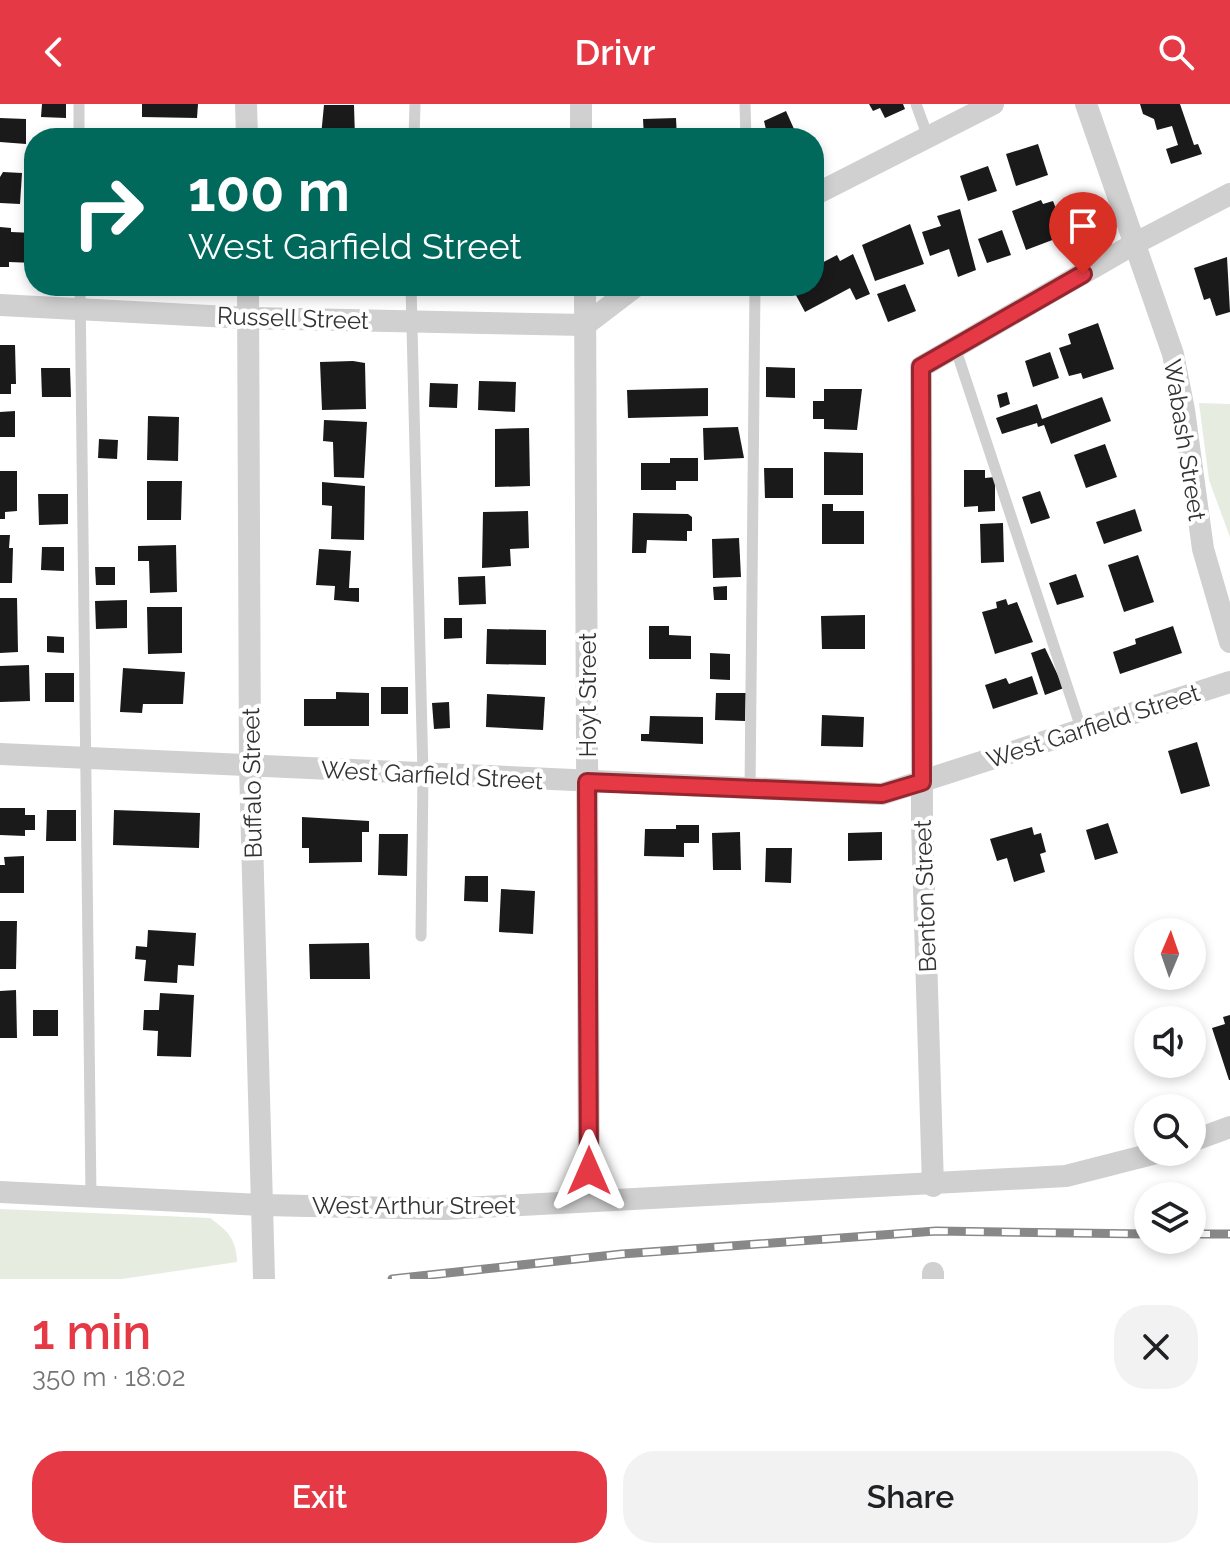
<!DOCTYPE html>
<meta charset="utf-8">
<style>
body{margin:0;font-family:Raleway,sans-serif;background:#f2f2f2;color:#202124;height:100vh;display:flex;flex-direction:column;font-size:30px;white-space:nowrap}
*{box-sizing:border-box;margin:0}
p{font-size:26px;color:#757577}
.icon{flex:none;width:44px;height:44px;fill:none;stroke:currentColor;stroke-width:2;stroke-linecap:round;stroke-linejoin:round}
.map{position:relative;height:1175px;overflow:hidden}
.sheet{display:flex;flex-direction:column;background:#fff;flex:1}
.sheet>*{flex:none}
.banner{position:absolute;left:24px;top:24px;width:800px;height:168px;border-radius:32px;box-shadow:0 4px 12px #0003;background:#00695c;color:#fff;overflow:hidden}
.needle{width:52px;rotate:2deg}
.fabs{position:absolute;left:1134px;top:814px;display:grid;gap:16px}
.fabs a{display:grid;place-items:center;width:72px;height:72px;border-radius:50%;background:#fff;box-shadow:0 4px 12px #0003;font-size:40px}
.pin{position:absolute;display:grid;place-items:center;width:68px;height:68px;color:#fff;margin:-82px -34px;border-radius:50% 50% 50% 0;rotate:-45deg;box-shadow:0 0 8px #0007}
.pin .icon{rotate:45deg}
.me{position:absolute;width:88px;margin:-44px;rotate:0deg;stroke-linejoin:round;filter:drop-shadow(0 0 6px #0008)}
.turn{display:flex;align-items:center;gap:28px;height:168px;padding:0 32px;font-size:36px}
.turn .icon{width:104px;height:104px;stroke-width:2.5}
.turn b{display:block;font-size:56px;line-height:68px}
.round{display:grid;place-items:center;flex:none;width:84px;height:84px;border-radius:32px;background:#f2f2f2}
.summary{display:flex;align-items:center;justify-content:space-between;height:136px;padding:0 32px}
h1{font-size:48px;font-weight:600;line-height:60px;color:#e63946}
.primary-button{display:flex;gap:16px;margin-top:auto;padding:16px 32px}
.primary-button a{flex:1;height:92px;border-radius:32px;background:#e63946;color:#fff;font-size:32px;font-weight:600;line-height:92px;text-align:center}
.primary-button a+a{background:#f2f2f2;color:#202124}
header{display:flex;justify-content:space-between;align-items:center;height:104px;padding:0 32px;background:#e63946;color:#fff;font-size:36px;font-weight:600}
.map>svg:first-child{display:block}
.green{fill:#e6ecdf}
.building{fill:#1a1a1a}
.lines{fill:none;stroke-linecap:round;stroke-linejoin:round}
.lane{stroke:#d0d0d0;stroke-width:11}
.street{stroke:#d0d0d0;stroke-width:22}
.rail-casing{stroke:#888;stroke-width:9}
.rail{stroke:#fff;stroke-width:6;stroke-dasharray:18;stroke-linecap:butt}
.route-casing{stroke:#96252e;stroke-width:20}
.route{stroke:#e63946;stroke-width:14}
.labels{text-anchor:middle;dominant-baseline:central;stroke-width:8;stroke-linejoin:round;paint-order:stroke}
.street-label{font-size:24px;fill:#333;stroke:#fff}
</style>
<header><svg class="icon" aria-label="back" viewBox="0 0 24 24"><path d="M15 5l-7 7 7 7"/></svg>Drivr<svg class="icon" aria-label="search" viewBox="0 0 24 24"><circle cx="10" cy="10" r="6"/><path d="M15 15l6 6"/></svg></header>
<div class="map">
<svg width="1230" height="1175" viewBox="0 0 1230 1175">
<rect width="100%" height="100%" fill="#fff"/>
<g class="green">
<path d="M1199,299L1230,300V433L1209,376Z"/>
<path d="M0,1105L210,1114C228,1127 236,1135 237,1158L122,1175H0Z"/>
</g>
<g class="building">
<path d="M42,0H66V14L41,13Z"/>
<path d="M142,0H198L197,14L142,13Z"/>
<path d="M869,0H903L905,5L885,14L880,4L873,7Z"/>
<path d="M1140,0H1180L1194,41L1198,40L1202,50L1171,60L1166,45L1178,41L1172,22L1157,26L1154,15L1143,10Z"/>
<path d="M324,1H354L355,34L321,32Z"/>
<path d="M786,7L798,34H768L764,17Z"/>
<path d="M0,14L26,15V40L0,38Z"/>
<path d="M676,14L677,34H644L643,15Z"/>
<path d="M1038,40L1048,71L1016,82L1006,50Z"/>
<path d="M988,62L997,87L968,97L960,72Z"/>
<path d="M3,68L22,69L20,100L0,99V73Z"/>
<path d="M31,69H34V98L29,97Z"/>
<path d="M1041,96L1043,100L1053,97L1061,117L1050,121L1055,135L1026,146L1012,107Z"/>
<path d="M960,105L976,166L958,173L949,145L930,152L922,128L941,122L937,112Z"/>
<path d="M910,120L924,160L875,177L862,141Z"/>
<path d="M0,123L11,124V128L34,129V159L9,158V163H0Z"/>
<path d="M1002,126L1011,151L987,159L978,135Z"/>
<path d="M853,150L870,190L856,196L850,184L805,208L791,182H814V163L837,151L840,157Z"/>
<path d="M1227,153L1230,208L1216,212L1210,194L1204,196L1194,164Z"/>
<path d="M905,180L916,207L888,218L877,190Z"/>
<path d="M1098,219L1114,265L1083,275L1081,269L1069,272L1059,244L1071,240L1068,230Z"/>
<path d="M0,241H15L16,280H11V290H0Z"/>
<path d="M1050,248L1059,274L1033,283L1025,257Z"/>
<path d="M353,257L365,259L366,305L322,306L320,258Z"/>
<path d="M766,263L795,264V294L766,293Z"/>
<path d="M41,264H70L71,293H42Z"/>
<path d="M479,277L516,278L515,308L478,306Z"/>
<path d="M430,279L458,280L457,304L429,303Z"/>
<path d="M708,284V312L628,314L627,286Z"/>
<path d="M824,285H862L857,326L824,325V315H813V297H824Z"/>
<path d="M1007,288L1010,300L1000,304L997,291Z"/>
<path d="M1102,293L1111,317L1051,340L1044,321L1038,323L1037,319L1002,330L996,314L1037,300L1042,315Z"/>
<path d="M15,307V333H0V308Z"/>
<path d="M148,312L179,313L178,357L147,356Z"/>
<path d="M324,316L367,318L364,374L334,373L333,338L323,337Z"/>
<path d="M738,323L744,354L704,356L703,324Z"/>
<path d="M529,324L530,382L495,383V325Z"/>
<path d="M99,335L118,336L117,355L98,354Z"/>
<path d="M1105,340L1117,373L1086,384L1074,351Z"/>
<path d="M824,348L863,349V391H824Z"/>
<path d="M670,354H698V377H676V386H641V359H670Z"/>
<path d="M764,364H793V394H765Z"/>
<path d="M964,366H985V374L995,373V407L978,408V402L964,403Z"/>
<path d="M0,367H17V407L5,408V415H0Z"/>
<path d="M147,377H182L181,416H147Z"/>
<path d="M322,378L365,382L364,436L331,435L332,402L322,401Z"/>
<path d="M1040,387L1050,414L1031,420L1022,393Z"/>
<path d="M38,390H68V420L39,421Z"/>
<path d="M822,400H833V407H864V440H822Z"/>
<path d="M1135,405L1142,427L1104,440L1096,418Z"/>
<path d="M528,407L529,444L510,445L511,462L482,464L483,408Z"/>
<path d="M633,409L688,410L692,413V427H687V437L647,436L646,449H632Z"/>
<path d="M1003,419L1004,458L981,459L980,420Z"/>
<path d="M0,431H10L9,444H13L12,479H0Z"/>
<path d="M739,434L741,473L713,474L712,435Z"/>
<path d="M176,441L177,488L150,489L149,457H138V442Z"/>
<path d="M42,443H64V467L41,466Z"/>
<path d="M319,445L351,447L349,484H359V498L334,496L335,482L316,481Z"/>
<path d="M1138,451L1154,498L1124,508L1108,461Z"/>
<path d="M95,463H115V481H96Z"/>
<path d="M1076,470L1084,493L1057,501L1049,479Z"/>
<path d="M485,472L486,500L459,501L458,473Z"/>
<path d="M727,482V496H714L713,483Z"/>
<path d="M0,494H17L18,548L0,549Z"/>
<path d="M1006,495L1008,501L1017,498L1033,538L995,550L982,508L997,504L996,498Z"/>
<path d="M127,496V524L96,525L95,497Z"/>
<path d="M147,503H182V549L148,550Z"/>
<path d="M865,511V545H822L821,512Z"/>
<path d="M444,514H462V534L444,535Z"/>
<path d="M649,522H669V531L691,532V555H649Z"/>
<path d="M1173,522L1182,549L1120,570L1113,548L1136,540L1135,535Z"/>
<path d="M487,525L546,526V561L486,560Z"/>
<path d="M47,532L64,533V549L47,548Z"/>
<path d="M1045,544L1064,584L1045,591L1031,549Z"/>
<path d="M710,549L730,550V576L710,575Z"/>
<path d="M29,561L30,597L0,598V562Z"/>
<path d="M123,564L185,568L183,600H143L142,609L120,608Z"/>
<rect x="45" y="569" width="29" height="29"/>
<path d="M1032,572L1038,590L993,605L985,581L1006,574L1009,580Z"/>
<rect x="381" y="583" width="27" height="27"/>
<path d="M336,588L369,589V622H304V595H336Z"/>
<path d="M716,589H746L745,617L715,616Z"/>
<path d="M487,590L545,593L543,626L486,623Z"/>
<path d="M449,598L450,624L434,625L432,599Z"/>
<path d="M822,611L864,613L863,643L821,642Z"/>
<path d="M650,612L703,613V640L641,637V630H649Z"/>
<path d="M1197,638L1210,682L1181,690L1168,647Z"/>
<path d="M0,704H25V711H35V726H25V732L0,731Z"/>
<path d="M47,706H76V737H46Z"/>
<path d="M114,706L200,709L199,744L113,741Z"/>
<path d="M302,713L369,717V728H362V758L309,759V744H302Z"/>
<path d="M1108,719L1118,749L1095,756L1086,726Z"/>
<path d="M676,721H699V739H684V753L644,752L645,725H676Z"/>
<path d="M1032,723L1034,731L1041,729L1046,748L1040,750L1045,768L1014,778L1007,754L997,757L990,735Z"/>
<path d="M740,728L741,766H713L712,729Z"/>
<path d="M882,728V756L848,757V729Z"/>
<path d="M379,730H408L407,772L378,771Z"/>
<path d="M766,744H792L791,779L765,778Z"/>
<path d="M24,752V789H0V761H5L4,753Z"/>
<path d="M465,772H488V798L464,797Z"/>
<path d="M501,785L535,787L533,830L499,828Z"/>
<path d="M0,817H17L16,865H0Z"/>
<path d="M148,826L196,829L194,862L178,861L177,879L144,877L146,856L135,855L136,842L147,843Z"/>
<path d="M369,839L370,875H310L309,840Z"/>
<path d="M16,886L17,934H0V887Z"/>
<path d="M160,889L194,891L191,953L157,952L158,927L143,926L144,906H159Z"/>
<rect x="33" y="906" width="25" height="26"/>
<path d="M1230,911V976H1229L1212,924L1225,920L1223,913Z"/>
</g>
<g class="lines">
<g class="lane">
<path d="M745,0L746,34"/>
<path d="M916,0L928,33"/>
<path d="M79,34V0"/>
<path d="M414,34L415,0"/>
<path d="M80,182L91,1093"/>
<path d="M411,182L423,671L421,832"/>
<path d="M955,243L1081,624"/>
<path d="M750,686L755,182"/>
</g>
<g class="street">
<path d="M246,0L247,34"/>
<path d="M581,0V34"/>
<path d="M1086,0L1173,250L1184,306L1203,445L1230,538"/>
<path d="M814,91L993,0"/>
<path d="M248,182L250,662L264,1175"/>
<path d="M585,182L589,1097"/>
<path d="M0,201L248,214L585,221L636,182"/>
<path d="M0,650L882,690L1230,578"/>
<path d="M1192,1037L1230,1023"/>
<path d="M933,1082L922,720L921,263L1134,140L1230,90"/>
<path d="M0,1088L263,1101L445,1105L1066,1072L1160,1048"/>
<path d="M933,1175V1169"/>
</g>
<g class="rail-casing">
<g id="rail">
<path d="M1192,1130H1230"/>
<path d="M392,1175L622,1150L936,1127L1148,1130"/>
</g>
</g>
<use href="#rail" class="rail"/>
</g>
<g class="lines">
<g class="route-casing">
<path id="route" d="M589,1067L587,678L882,690L922,678L921,263L1083,170"/>
</g>
<use href="#route" class="route"/>
</g>
<g class="labels">
<g class="street-label">
<text transform="translate(293 214) rotate(2)">Russell Street</text>
<text transform="translate(1185 336) rotate(81)">Wabash Street</text>
<text transform="translate(587 591) rotate(-90)">Hoyt Street</text>
<text transform="translate(1093 622) rotate(-18)">West Garfield Street</text>
<text transform="translate(432 671) rotate(3)">West Garfield Street</text>
<text transform="translate(252 679) rotate(-91)">Buffalo Street</text>
<text transform="translate(925 792) rotate(-92)">Benton Street</text>
<text x="414" y="1101">West Arthur Street</text>
</g>
</g>
</svg>
<div class="fabs">
<a><svg class="needle" viewBox="-14 -14 28 28"><path d="M0-13l5 13h-10z" fill="#e53935"/><path d="M0 13l5-13h-10z" fill="#757577"/></svg></a>
<a><svg class="icon" aria-label="sound" viewBox="0 0 24 24"><path d="M4 9h4l5-4v14l-5-4H4zM17 9q2 3 0 6"/></svg></a>
<a><svg class="icon" aria-label="search" viewBox="0 0 24 24"><circle cx="10" cy="10" r="6"/><path d="M15 15l6 6"/></svg></a>
<a><svg class="icon" aria-label="layers" viewBox="0 0 24 24"><path d="M12 4l9 5-9 5-9-5zM3 14l9 5 9-5"/></svg></a>
</div>
<div class="pin" style="left:1083px;top:170px;background:#d93025"><svg class="icon" aria-label="arrive" viewBox="0 0 24 24"><path d="M6 21V4h12l-3 4 3 4H6"/></svg></div>
<svg class="me" style="left:589px;top:1067px" viewBox="-20 -20 40 40"><path d="M0-17L14 15 0 8-14 15z" fill="#e63946" stroke="#fff" stroke-width="4"/></svg>
<div class="banner">
<div class="turn"><svg class="icon" aria-label="right" viewBox="0 0 24 24"><path d="M7 20v-9h11M14 6l5 5-5 5"/></svg><div><b>100 m</b>West Garfield Street</div></div>
</div>
</div>
<section class="sheet">
<div class="summary"><div><h1>1 min</h1><p>350 m · 18:02</p></div><a class="round"><svg class="icon" aria-label="close" viewBox="0 0 24 24"><path d="M6 6l12 12M18 6L6 18"/></svg></a></div>
<div class="primary-button"><a>Exit</a><a>Share</a></div>
</section>
